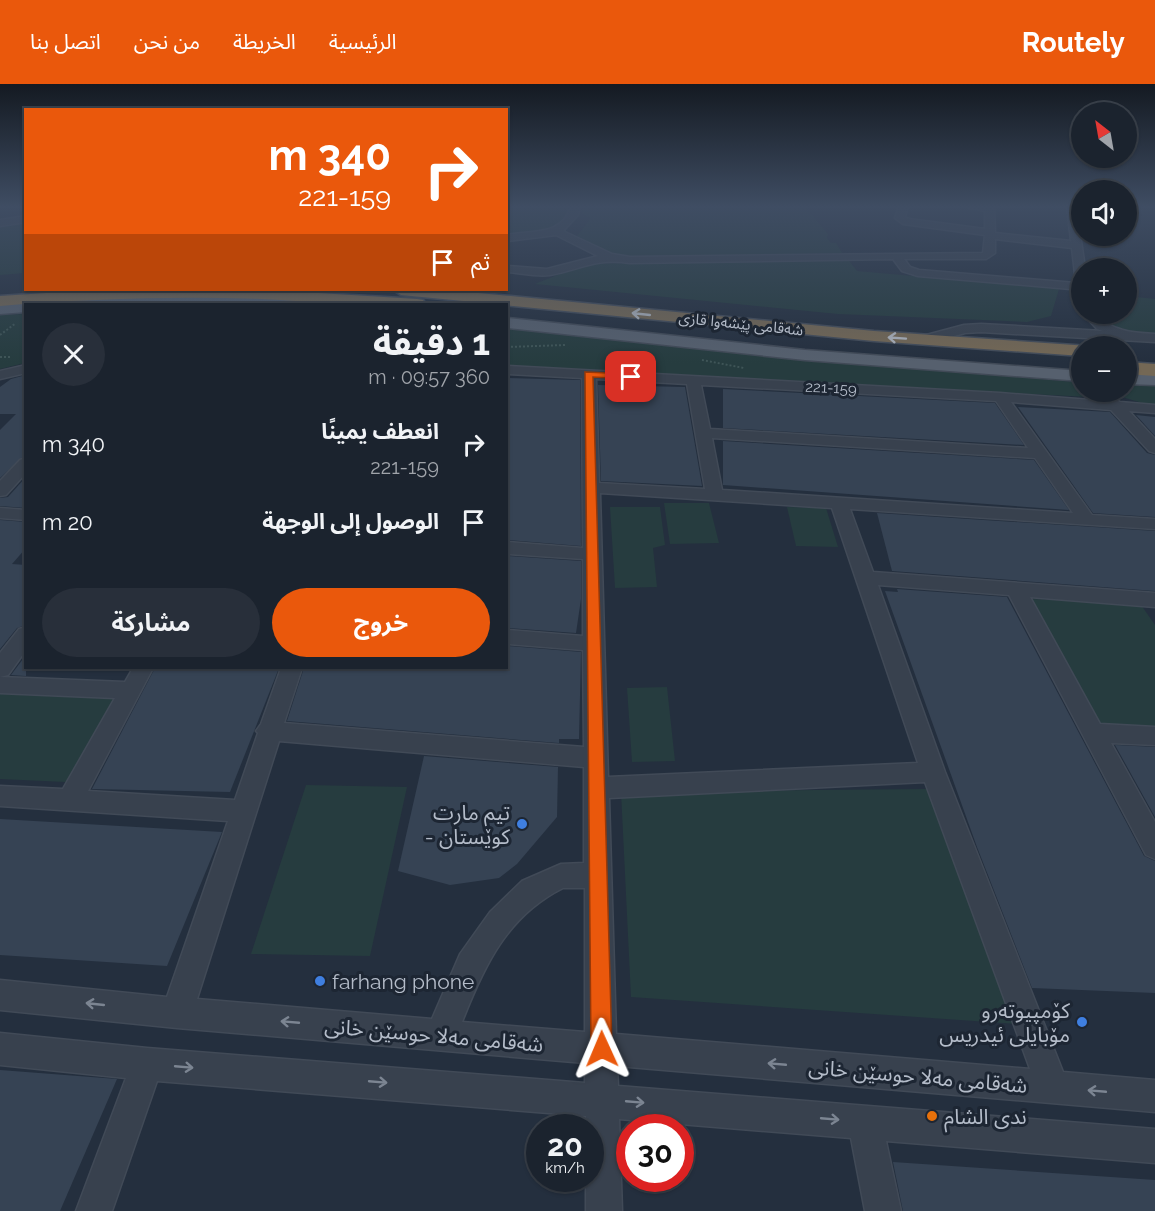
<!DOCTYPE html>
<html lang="ar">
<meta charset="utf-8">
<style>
body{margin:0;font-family:Raleway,"Noto Sans Arabic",sans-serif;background:#282f3a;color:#f1f3f6;direction:rtl;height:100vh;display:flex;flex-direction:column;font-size:22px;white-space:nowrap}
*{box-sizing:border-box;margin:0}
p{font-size:20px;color:#a0a4aa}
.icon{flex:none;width:33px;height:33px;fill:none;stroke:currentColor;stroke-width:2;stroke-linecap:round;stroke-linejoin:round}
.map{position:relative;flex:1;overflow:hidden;direction:ltr}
.sheet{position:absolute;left:24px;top:219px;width:484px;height:366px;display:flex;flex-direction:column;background:#1b232e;border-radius:0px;box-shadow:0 2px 4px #0004,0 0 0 2px #39404a;direction:rtl}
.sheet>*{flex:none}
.top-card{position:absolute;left:24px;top:24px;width:484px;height:183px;border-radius:0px;box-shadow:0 2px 4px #0004,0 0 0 2px #39404a;direction:rtl;background:#ea580c;color:#fff;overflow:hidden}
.needle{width:39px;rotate:329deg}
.fabs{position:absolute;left:1071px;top:18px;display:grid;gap:12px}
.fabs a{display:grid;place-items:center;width:66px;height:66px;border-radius:50%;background:#1b232e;box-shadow:0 2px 4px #0004,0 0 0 2px #39404a;font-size:30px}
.speed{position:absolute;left:526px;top:1030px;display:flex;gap:12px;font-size:30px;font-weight:700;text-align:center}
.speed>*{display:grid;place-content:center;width:78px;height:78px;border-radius:50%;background:#1b232e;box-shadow:0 2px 4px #0004,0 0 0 2px #39404a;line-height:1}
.speed small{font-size:15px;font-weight:400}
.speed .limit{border:9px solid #d22;background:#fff;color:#111}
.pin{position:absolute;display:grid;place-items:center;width:51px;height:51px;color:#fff;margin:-26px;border-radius:12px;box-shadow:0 3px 9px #0006}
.me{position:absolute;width:66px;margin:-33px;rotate:359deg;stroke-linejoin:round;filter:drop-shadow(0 0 4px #0008)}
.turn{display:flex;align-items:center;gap:21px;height:126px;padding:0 18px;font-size:27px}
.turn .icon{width:78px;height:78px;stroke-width:2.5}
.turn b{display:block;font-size:42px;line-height:51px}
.then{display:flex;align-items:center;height:57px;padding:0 18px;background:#0003;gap:12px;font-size:22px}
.round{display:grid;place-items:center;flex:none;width:63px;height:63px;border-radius:32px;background:#282f3a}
.headline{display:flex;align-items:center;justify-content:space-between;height:102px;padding:0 18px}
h1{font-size:36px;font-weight:700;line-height:45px}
.action{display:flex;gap:12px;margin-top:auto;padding:12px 18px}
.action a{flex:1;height:69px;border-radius:36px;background:#ea580c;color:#fff;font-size:24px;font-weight:700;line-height:69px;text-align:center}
.action a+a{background:#282f3a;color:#f1f3f6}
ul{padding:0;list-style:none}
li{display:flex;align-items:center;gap:18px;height:78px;padding:0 18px}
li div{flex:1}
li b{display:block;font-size:22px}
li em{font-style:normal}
header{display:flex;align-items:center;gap:36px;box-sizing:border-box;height:84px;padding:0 30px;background:#ea580c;color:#fff}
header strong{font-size:28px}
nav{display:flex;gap:33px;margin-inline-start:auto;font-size:21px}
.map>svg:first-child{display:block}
.green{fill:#263c3f}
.building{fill:#364354}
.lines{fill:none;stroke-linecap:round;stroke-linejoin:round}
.minor-casing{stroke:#414a57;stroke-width:3}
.major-casing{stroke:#414a57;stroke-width:3}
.highway-casing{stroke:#434c59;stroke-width:3}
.path{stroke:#3f5557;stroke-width:2;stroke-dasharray:2 2;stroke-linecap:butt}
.minor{fill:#38414e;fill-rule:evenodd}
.major{fill:#56606e;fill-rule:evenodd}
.highway{fill:#746855;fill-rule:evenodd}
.oneway{stroke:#aeb4bd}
.oneway2{stroke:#7c8592}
.route{fill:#ea580c;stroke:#983908;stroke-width:1.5}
.shop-dot{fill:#3f7fe0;stroke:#1d2633;stroke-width:2}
.food-dot{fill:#e8710a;stroke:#1d2633;stroke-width:2}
.labels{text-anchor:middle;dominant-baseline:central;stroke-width:6;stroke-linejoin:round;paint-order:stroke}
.far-street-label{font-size:15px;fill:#b4bcc9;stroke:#1d2633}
.near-poi-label{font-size:21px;fill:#b4bcc9;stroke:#1d2633;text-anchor:end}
.near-street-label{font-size:21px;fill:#b4bcc9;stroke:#1d2633}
</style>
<header>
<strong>Routely</strong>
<nav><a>الرئيسية</a><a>الخريطة</a><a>من نحن</a><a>اتصل بنا</a></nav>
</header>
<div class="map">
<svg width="1155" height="1127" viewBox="0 0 1155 1127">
<rect width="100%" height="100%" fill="#242f3e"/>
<g class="green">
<path d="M507,122H569C570,149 525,148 507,151Z"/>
<path d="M582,122H804L828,150L827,154L831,159H836L842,169L627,174L612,172L577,152L591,134L583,130Z"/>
<path d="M25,137V189L0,191V141Z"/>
<path d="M847,174L857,187L1059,205L1051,232L1027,238L838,230L535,200L585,180Z"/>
<path d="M1127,212L1155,215V251L1123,247L1099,238L1098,230H1126Z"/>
<path d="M25,230V279L0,285V231Z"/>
<path d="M507,244L640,259L1073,298L1088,313L507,282Z"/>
<path d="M1127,301L1155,302V323L1119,312L1115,308H1126Z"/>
<path d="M664,419H709L719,459L670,460Z"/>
<path d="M610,423H660L665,461L653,464L657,503L615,504Z"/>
<path d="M787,423L826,424L838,463L796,462Z"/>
<path d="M1030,515L1139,518L1155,541V643L1100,642Z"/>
<path d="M667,603L675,677L632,678L627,604Z"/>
<path d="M0,610L117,615L66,698L0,695Z"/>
<path d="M306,701L407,703L370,872L251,870Z"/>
<path d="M927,705L1017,940L631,913L621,708Z"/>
</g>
<g class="building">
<path d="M26,291V370L0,394V346L16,330H0V303L11,295Z"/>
<path d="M507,294L580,296L581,462L507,456Z"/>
<path d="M598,301L685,303L702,402L601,397Z"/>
<path d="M723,305L995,319L1024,361L723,344Z"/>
<path d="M1018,323L1110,328L1147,369L1155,371V433L1093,429Z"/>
<path d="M1136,331L1155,333V352Z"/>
<path d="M723,357L1034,376L1069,426L723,401Z"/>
<path d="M26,393V424L0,422V414L8,413Z"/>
<path d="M877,429L1155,447V507L892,487Z"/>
<path d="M0,436L26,438V464L12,480L26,481V541L17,544L0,565Z"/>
<path d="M507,472L581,477V515L576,549L507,544Z"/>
<path d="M897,505L1007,513L1144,772L1155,777V909L1032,904L977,763L885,507L898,508Z"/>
<path d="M507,562L581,568L579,655H559V659L287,637L304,584H507Z"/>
<path d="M26,571V592L11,591Z"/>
<path d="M155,584H279L230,708L92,705Z"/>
<path d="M1115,661L1155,663V733Z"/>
<path d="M424,672L558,683L557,733L517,780L499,794L450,801L398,787Z"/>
<path d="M0,735L222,748L167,882L0,871Z"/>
<path d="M0,986L117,995L60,1127H0Z"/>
<path d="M893,1078L1155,1096V1127H903Z"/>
</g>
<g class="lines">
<g class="minor-casing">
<g id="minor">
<path d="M571,122H580L578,131L564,146L565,148L612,170L630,173L983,169L985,151L903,140L895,134L899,122H908L905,133L909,135L985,145V127L962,122H994L995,149L1071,157L1067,122H1076L1085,184H1082V206L918,192L902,187L893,175L630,179C594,174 583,185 550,191C537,193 520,189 507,188V182L547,185L598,172L556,151L507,157V151C533,146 563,152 571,122ZM995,155L1072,164L1076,199L919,186L910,183L904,175H986L995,169Z"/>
<path d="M26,132V138L0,142V136Z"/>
<path d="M1083,230H1095C1113,247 1131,249 1155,250V258L981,248L965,249L924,260L918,256L919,253L964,241L981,240L1103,247L1097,245Z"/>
<path d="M26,281V289L0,295V287Z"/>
<path d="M507,282L1000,309L1104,317L1111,313L1120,318L1155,321V329L1129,327L1155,355V369L1149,367L1111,326L1011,318L1092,431L1155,435V445L850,425L873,488L1155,509V523L1030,513L1100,640L1155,643V661L1111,659L1155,738V775L1146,771L1009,511L878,501L945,688L1063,988L1155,996V1028L617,982L618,1002L1155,1045V1079L886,1057L901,1127H865L851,1054L619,1035L622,1127H586V1095H591V1044H586V1032L157,997L112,1127H76L126,994L0,981V949L147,964L585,999V979L177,944L0,926V896L167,913L228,737L0,722V702L63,705L115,614L0,609V593L125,598L133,584H153L88,707L235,716L258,649L256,647L261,640L281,584H302L284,639L584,663L583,566L507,560V546L583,552V475L507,470V458L583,464L582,294L507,290ZM596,295L687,300L705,405L599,399ZM701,301L996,317L1028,364L710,345ZM712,354L1035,374L1073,429L722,406ZM600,409L832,424L918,679L608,693ZM279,657L584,683V779L561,780L522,797L490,828L460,870L432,935L197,915ZM925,698L1030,985L616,950L609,714ZM563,804H585V948L462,938C484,882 507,832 563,804Z"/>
<path d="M26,374V389L6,411L0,412V397L20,376Z"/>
<path d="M0,424L26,426V436L0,434Z"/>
<path d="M26,543V566L8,591L0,593V569L19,545Z"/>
</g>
</g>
<g class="major-casing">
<g id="major">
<path d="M127,212C153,212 321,209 331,220H54L62,215Z"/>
<path d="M26,218L32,220H26V228L0,230V220Z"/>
<path d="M507,234L805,266L1082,287V297L805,276L507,244Z"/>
<path d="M1126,290L1155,291V301L1126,300Z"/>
</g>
</g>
<g class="highway-casing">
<g id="highway">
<path d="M92,206H270L417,215L423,216L426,220C372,226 315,217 261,215C174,212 87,215 0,222V212Z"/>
<path d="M393,206H447L874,247L1089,262H1082V272L874,257L401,211Z"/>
<path d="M1126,278L1155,280V292L1126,290Z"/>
</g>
</g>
<g class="path">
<path d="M0,251L16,239"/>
<path d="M507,263L566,261"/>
<path d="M0,273H10"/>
<path d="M702,276L744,284"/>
</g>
<use href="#minor" class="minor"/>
<use href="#major" class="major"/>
<use href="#highway" class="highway"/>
</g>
<defs><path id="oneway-shaft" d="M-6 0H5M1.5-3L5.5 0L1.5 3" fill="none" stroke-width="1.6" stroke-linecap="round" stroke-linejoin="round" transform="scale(1.5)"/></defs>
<g class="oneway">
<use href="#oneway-shaft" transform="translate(641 230) rotate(-174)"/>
<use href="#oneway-shaft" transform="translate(897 254) rotate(-176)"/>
</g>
<g class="oneway2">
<use href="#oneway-shaft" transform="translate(95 920) rotate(-174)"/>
<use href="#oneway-shaft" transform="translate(290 938) rotate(-175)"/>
<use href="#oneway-shaft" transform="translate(777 980) rotate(-175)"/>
<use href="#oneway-shaft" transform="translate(184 983) rotate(5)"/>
<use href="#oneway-shaft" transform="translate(378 998) rotate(5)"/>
<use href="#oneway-shaft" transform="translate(1097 1007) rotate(-175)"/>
<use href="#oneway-shaft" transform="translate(635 1018) rotate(5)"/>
<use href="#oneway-shaft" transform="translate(830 1035) rotate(5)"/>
</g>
<linearGradient id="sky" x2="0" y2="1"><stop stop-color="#141a22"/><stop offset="0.44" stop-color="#3f4d63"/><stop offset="1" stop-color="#3f4d63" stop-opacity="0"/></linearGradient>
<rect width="1155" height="279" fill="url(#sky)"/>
<path class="route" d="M585,288L631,290L635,293L631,295L593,293L612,965L609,972L602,975L594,972L591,965Z"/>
<g class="shop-dot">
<circle cx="522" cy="740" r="6"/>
<circle cx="320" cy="897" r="6"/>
<circle cx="1082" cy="938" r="6"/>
</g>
<circle class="food-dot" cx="932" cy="1032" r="6"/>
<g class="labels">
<g class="far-street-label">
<text transform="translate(741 240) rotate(6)">شەقامی پێشەوا قازی</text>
<text transform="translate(831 304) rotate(3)">221-159</text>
</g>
<g class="near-poi-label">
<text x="510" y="728">تیم مارت<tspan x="510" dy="24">- کوێستان</tspan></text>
<text x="332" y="897" text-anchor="start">farhang phone</text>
<text x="1070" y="926">کۆمپیوتەرو<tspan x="1070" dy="24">مۆبایلی ئیدریس</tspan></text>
<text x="944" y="1032" text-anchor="start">ندى الشام</text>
</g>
<g class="near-street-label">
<text transform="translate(434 951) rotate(5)">شەقامی مەلا حوسێن خانی</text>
<text transform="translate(918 992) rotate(5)">شەقامی مەلا حوسێن خانی</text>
</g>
</g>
</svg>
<div class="fabs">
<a><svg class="needle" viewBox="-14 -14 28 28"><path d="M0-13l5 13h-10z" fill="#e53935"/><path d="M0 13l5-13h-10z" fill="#a0a4aa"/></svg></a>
<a><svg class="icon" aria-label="sound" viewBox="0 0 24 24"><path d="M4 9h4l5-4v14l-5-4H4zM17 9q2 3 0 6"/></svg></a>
<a>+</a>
<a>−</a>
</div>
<div class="speed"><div>20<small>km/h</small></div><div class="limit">30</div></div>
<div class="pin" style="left:631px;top:293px;background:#d93025"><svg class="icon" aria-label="arrive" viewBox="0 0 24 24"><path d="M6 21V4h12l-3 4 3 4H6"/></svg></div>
<svg class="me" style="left:602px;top:965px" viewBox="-20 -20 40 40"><path d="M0-17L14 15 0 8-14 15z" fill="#ea580c" stroke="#fff" stroke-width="4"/></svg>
<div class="top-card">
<div class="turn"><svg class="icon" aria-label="right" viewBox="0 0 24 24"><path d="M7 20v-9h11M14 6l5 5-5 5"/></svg><div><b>340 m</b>221-159</div></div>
<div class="then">ثم<svg class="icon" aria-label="arrive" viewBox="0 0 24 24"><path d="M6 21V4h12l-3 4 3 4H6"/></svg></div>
</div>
<section class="sheet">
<div class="headline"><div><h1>1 دقيقة</h1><p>360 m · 09:57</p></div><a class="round"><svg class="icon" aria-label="close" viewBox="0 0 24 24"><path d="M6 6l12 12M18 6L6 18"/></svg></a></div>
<ul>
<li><svg class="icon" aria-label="right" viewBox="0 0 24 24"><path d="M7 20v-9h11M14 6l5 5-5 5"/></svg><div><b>انعطف يمينًا</b><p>221-159</p></div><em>340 m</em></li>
<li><svg class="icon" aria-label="arrive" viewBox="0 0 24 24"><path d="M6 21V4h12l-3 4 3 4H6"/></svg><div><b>الوصول إلى الوجهة</b></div><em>20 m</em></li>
</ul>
<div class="action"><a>خروج</a><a>مشاركة</a></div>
</section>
</div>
